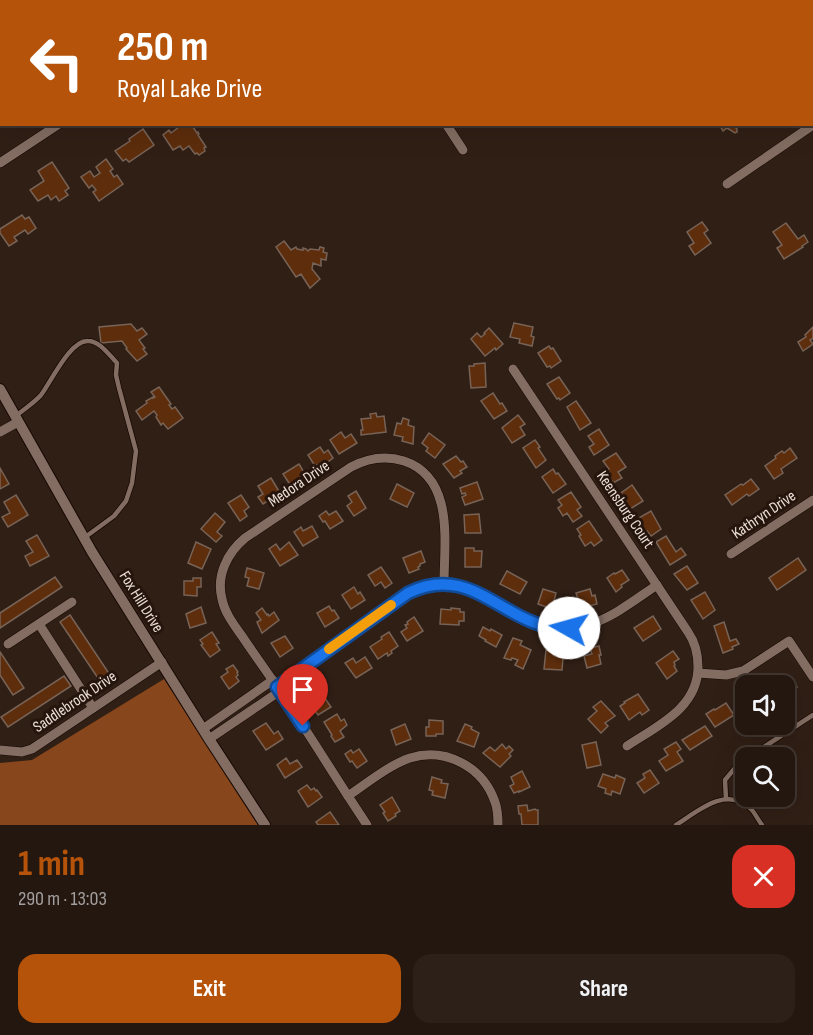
<!DOCTYPE html>
<meta charset="utf-8">
<style>
body{margin:0;font-family:"Sofia Sans Condensed",sans-serif;background:#2c2019;color:#f1f3f6;height:100vh;display:flex;flex-direction:column;font-size:22px;white-space:nowrap}
*{box-sizing:border-box;margin:0}
p{font-size:20px;color:#a39f9f}
.icon{flex:none;width:33px;height:33px;fill:none;stroke:currentColor;stroke-width:2;stroke-linecap:round;stroke-linejoin:round}
.map{position:relative;height:825px;overflow:hidden}
.sheet{display:flex;flex-direction:column;background:#241710;flex:1}
.sheet>*{flex:none}
.banner{position:absolute;left:0px;top:0px;width:813px;height:126px;box-shadow:0 6px 24px #0002,0 0 0 2px #413630;background:#b45309;color:#fff;overflow:hidden}
.fabs{position:absolute;left:735px;top:675px;display:grid;gap:12px}
.fabs a{display:grid;place-items:center;width:60px;height:60px;border-radius:12px;background:#241710;box-shadow:0 6px 24px #0002,0 0 0 2px #413630;font-size:30px}
.pin{position:absolute;display:grid;place-items:center;width:51px;height:51px;color:#fff;margin:-62px -26px;border-radius:50% 50% 50% 0;rotate:-45deg;box-shadow:0 0 6px #0007}
.pin .icon{rotate:45deg}
.me{position:absolute;width:66px;margin:-33px;rotate:277deg;stroke-linejoin:round;filter:drop-shadow(0 0 4px #0008)}
.turn{display:flex;align-items:center;gap:21px;height:126px;padding:0 18px;font-size:27px}
.turn .icon{width:78px;height:78px;stroke-width:2.5}
.turn b{display:block;font-size:42px;line-height:51px}
.round{display:grid;place-items:center;flex:none;width:63px;height:63px;border-radius:18px;background:#2c2019}
.head{display:flex;align-items:center;justify-content:space-between;height:102px;padding:0 18px}
h1{font-size:36px;font-weight:700;line-height:45px;color:#b45309}
.button{display:flex;gap:12px;margin-top:auto;padding:12px 18px}
.button a{flex:1;height:69px;border-radius:18px;background:#b45309;color:#fff;font-size:24px;font-weight:700;line-height:69px;text-align:center}
.button a+a{background:#2c2019;color:#f1f3f6}
.map>svg:first-child{display:block}
.forest{fill:#87461c}
.building{fill:#5d2d0c;stroke:#786357;stroke-width:1.5}
.lines{fill:none;stroke-linecap:round;stroke-linejoin:round}
.service-casing{stroke:#170802;stroke-width:6}
.minor-casing{stroke:#170802;stroke-width:10}
.tertiary-casing{stroke:#170802;stroke-width:12}
.service{stroke:#836d62;stroke-width:4.5}
.minor{stroke:#836d62;stroke-width:9}
.tertiary{stroke:#836d62;stroke-width:10}
.route-casing{stroke:#114b97;stroke-width:15}
.route{stroke:#1a73e8;stroke-width:10}
.slow{stroke:#f59e0b;stroke-width:10}
.labels{text-anchor:middle;dominant-baseline:central;stroke-width:6;stroke-linejoin:round;paint-order:stroke}
.street-label{font-size:16px;fill:#ede0da;stroke:#26150c}
</style>
<div class="map">
<svg width="813" height="825" viewBox="0 0 813 825">
<rect width="100%" height="100%" fill="#301f15"/>
<path class="forest" d="M164,679L258,825H0V763L32,760Z"/>
<g class="building">
<path d="M183,124H191L197,133L198,132L199,134L198,135L206,147L204,148L205,151L199,155L197,153L195,154L189,146L183,150L180,146L173,150L163,135L169,130L171,133Z"/>
<path d="M719,124H738L735,127L737,129V132L735,133L727,128L723,131Z"/>
<path d="M143,129L154,145L129,162L126,159L123,161L115,151L130,141L129,139Z"/>
<path d="M106,159L113,169L110,171L114,177L117,175L123,184L99,201L93,192L96,190L92,185L89,188L81,177L90,171L94,177L100,173L96,167Z"/>
<path d="M52,162L69,188L65,191L68,195L59,201L56,196L51,200L48,195L38,201L30,190L44,181L38,171Z"/>
<path d="M22,215L25,219L29,217L36,228L28,234L25,230L14,237L17,241L9,246L0,233V229Z"/>
<path d="M702,222L708,230L704,233L711,243L695,255L689,246L694,243L687,232Z"/>
<path d="M786,223L798,239L804,235L808,242L802,246L803,247L784,259L777,248L782,245L773,232Z"/>
<path d="M284,241L291,250L296,247L297,249L303,250V248L306,249L308,251L310,249L319,250L320,247L324,248L323,252L327,253L326,260L321,259V266L313,263L312,269L320,279L310,288L301,274L296,277L276,247Z"/>
<path d="M514,323L533,327L531,336L534,337L532,346L519,343L520,339L510,337Z"/>
<path d="M131,324L137,331L142,328L147,334L139,340L145,348L143,349L147,354L137,361L126,349L127,348L122,341L101,343L99,327Z"/>
<path d="M813,327V338L810,340L813,344L803,351L798,342L806,337L805,335Z"/>
<path d="M489,328L503,344L496,350L495,348L485,356L471,339L477,333L481,337L485,334L484,333Z"/>
<path d="M549,346L551,349L553,348L561,361L551,368L550,366L547,367L538,353Z"/>
<path d="M485,363L486,387L471,388L469,366H474V364Z"/>
<path d="M559,377L570,393L560,400L559,398L557,399L547,384Z"/>
<path d="M159,387L171,404L169,405L172,409L175,407L183,418L168,429L163,423L161,425L156,417L157,415L154,411L142,420L136,411L147,403L146,401L153,397V398L155,397L151,392Z"/>
<path d="M493,393L500,404L502,403L507,411L494,419L481,401Z"/>
<path d="M576,401L591,423L580,430L567,407Z"/>
<path d="M376,413L377,417L384,416L386,432L361,435V430H363L361,419L371,418L370,414Z"/>
<path d="M518,415L525,424L520,427L525,435L512,443L502,428Z"/>
<path d="M403,418L409,420L408,425L414,427L413,444L402,441L403,437L394,435L397,423L401,424Z"/>
<path d="M599,429L609,445L594,455L589,447L594,444L588,436Z"/>
<path d="M341,432L345,438L351,434L357,443L339,454L330,440Z"/>
<path d="M429,433L445,445L435,458L426,451L428,448L422,443Z"/>
<path d="M535,440L540,447L538,448L546,460L536,468L523,448Z"/>
<path d="M320,447L324,453L328,450L333,458L325,464L323,462L315,466L308,455Z"/>
<path d="M790,448L797,458L781,469L783,473L774,479L765,466L776,458L775,456L782,451L784,453Z"/>
<path d="M616,453L626,467L618,472L622,478L613,483L606,471L609,469L603,461Z"/>
<path d="M456,456L461,462L463,461L467,467L460,471L462,473L454,478L443,464Z"/>
<path d="M299,464L305,474L297,480L298,482L291,486L283,474Z"/>
<path d="M0,468L9,484L0,489Z"/>
<path d="M553,469L556,474L558,473L566,484L553,493L542,477Z"/>
<path d="M271,478L280,493L263,504L258,497L263,494L258,486Z"/>
<path d="M751,479L759,489L749,496L747,494L732,505L725,495L741,484L743,485Z"/>
<path d="M477,482L483,499L465,505L462,497L466,495L465,493L462,494L460,488Z"/>
<path d="M397,484L414,493L407,507L390,499Z"/>
<path d="M632,485L643,501L630,509L621,493Z"/>
<path d="M356,491L366,508L354,516L347,506L352,502L348,496Z"/>
<path d="M571,492L581,507L577,510L582,516L573,522L567,513L563,516L558,508L562,505L558,500Z"/>
<path d="M16,495L28,515L8,527L2,517L10,513L4,502Z"/>
<path d="M241,495L249,507L244,511L247,516L240,521L228,503Z"/>
<path d="M326,511L329,515L336,511L343,521L330,529L325,521L323,522L319,516Z"/>
<path d="M651,511L661,529L651,536L647,531L645,532L637,519Z"/>
<path d="M215,513L225,522L217,532L222,536L216,542L201,529Z"/>
<path d="M479,514L481,533H465L464,515Z"/>
<path d="M589,521L602,540L594,546L591,542L585,546L579,536L581,535L577,529Z"/>
<path d="M312,526L318,537L303,546L294,532L301,527L303,531Z"/>
<path d="M37,535L49,556L30,566L25,556L33,552L26,541Z"/>
<path d="M666,536L676,552L681,548L686,555L670,565L656,542Z"/>
<path d="M196,542L211,549L202,569L188,563Z"/>
<path d="M289,542L298,555L280,566L269,549L276,544L280,550Z"/>
<path d="M465,548H474V551H482L481,567H465Z"/>
<path d="M421,551L425,562L420,564V566L418,567L419,569L409,573L403,558Z"/>
<path d="M798,558L806,570L777,590L769,578Z"/>
<path d="M687,566L698,583L687,590L674,574Z"/>
<path d="M381,567L392,583L385,588L381,582L375,586L368,575Z"/>
<path d="M247,568L264,573L259,589L247,586L249,578L245,577Z"/>
<path d="M622,570L629,580L621,585L622,587L616,592L607,578L614,573L615,574Z"/>
<path d="M507,571L527,582L520,594L500,584Z"/>
<path d="M55,577L62,587L0,628V613Z"/>
<path d="M193,578H201V587H197V596L184,595V581H193Z"/>
<path d="M354,587L358,594L360,592L365,600L351,609L342,595Z"/>
<path d="M543,589L556,593L552,609L538,604Z"/>
<path d="M590,589L592,596L595,595L597,604L589,606L588,604L580,606L576,593Z"/>
<path d="M705,592L715,610L703,619L691,600Z"/>
<path d="M329,606L332,611L334,610L339,618L325,627L317,613Z"/>
<path d="M201,607L206,623L190,628L186,614Z"/>
<path d="M262,608L267,615L268,614L269,616L274,612L279,620L262,633L257,622L261,620L256,613Z"/>
<path d="M451,608L460,609V612H464V621H459V625L440,624L441,609L451,610Z"/>
<path d="M70,615L112,678L102,684L60,622Z"/>
<path d="M653,616L661,629L643,641L634,628Z"/>
<path d="M414,617L423,631L407,641L401,632L407,628L405,625L408,624L407,622Z"/>
<path d="M724,622L730,641L736,639L739,644L732,647L733,649L723,653L714,626Z"/>
<path d="M483,627L490,631L491,629L502,635L496,647L485,641L486,640L479,636Z"/>
<path d="M212,632L219,643L216,644L220,650L210,657L201,645L203,644L200,640Z"/>
<path d="M389,632L398,646L391,651L392,653L388,656L387,653L378,659L370,647L382,639L381,637Z"/>
<path d="M285,636L293,648L280,657L271,643Z"/>
<path d="M513,638L522,641L520,645L531,650L523,669L515,665L518,660L512,658L511,660L504,658Z"/>
<path d="M599,646L601,655H599L601,664L587,668L584,656L592,654L590,648Z"/>
<path d="M546,650L555,651L554,654H558V657L563,658L562,670L544,669Z"/>
<path d="M673,651L679,659L674,662L675,665L674,666L677,671L667,679L656,663Z"/>
<path d="M0,652L24,688L13,695L0,675Z"/>
<path d="M365,657L372,668L356,678L345,663L353,658L356,663Z"/>
<path d="M233,665L238,672L237,673L238,675L236,677L239,681L229,689L221,677L228,672L226,669Z"/>
<path d="M64,676L71,686L8,727L1,717Z"/>
<path d="M790,676L797,687L784,697V686H772L770,682L777,677L781,682Z"/>
<path d="M318,688L331,707L318,715L304,694L309,691L310,693Z"/>
<path d="M638,694L649,710L642,715L640,712L629,720L620,706L625,703L624,702Z"/>
<path d="M601,701L615,716L605,723L608,726L601,733L588,719L597,711L593,707Z"/>
<path d="M726,703L734,715L715,727L706,714L714,709L715,710Z"/>
<path d="M337,714L341,721L344,719L347,725L340,731L344,737L335,742L331,736L332,735L324,722Z"/>
<path d="M429,720L443,721V734H436V736H426V727H429Z"/>
<path d="M266,723L274,734L278,731L283,739L266,750L253,731Z"/>
<path d="M405,724L411,739L396,745L391,730Z"/>
<path d="M465,724L472,727L471,729L479,733L474,747L457,741Z"/>
<path d="M705,726L712,736L690,750L682,740Z"/>
<path d="M596,742L601,765L587,768L582,745Z"/>
<path d="M676,742L681,749L677,752L683,761L666,771L659,761L668,755L664,749Z"/>
<path d="M502,744L506,749L509,746L513,750L509,754L511,756L500,767L483,753L490,747L495,751Z"/>
<path d="M359,749L367,761L357,768L352,761L350,762L345,754L351,750L353,753Z"/>
<path d="M286,758L290,764L297,760L302,767L285,778L277,765Z"/>
<path d="M650,770L659,783L644,793L637,783L645,778L643,774Z"/>
<path d="M522,771L530,787L519,792V791L514,793L510,786L514,784L511,777Z"/>
<path d="M603,774L615,778L616,775L625,779L620,794L612,791L611,795L605,793L606,789L598,786Z"/>
<path d="M432,777L442,780L441,783L448,784L445,798L432,795L433,791L429,790Z"/>
<path d="M307,785L311,790L314,788L316,791L317,790L322,797L308,807L298,791Z"/>
<path d="M392,797L400,811L395,814L396,816L388,821L383,813L385,812L380,805Z"/>
<path d="M527,805L528,811L535,809L536,810H538V825H522L521,814H519L518,806Z"/>
<path d="M330,812L339,825H318L316,822Z"/>
</g>
<g class="lines">
<g class="service-casing">
<g id="service">
<path d="M16,416C24,409 34,403 41,395C51,382 70,340 88,341C100,341 109,355 117,363L116,375L119,388L136,451L132,483L126,501L114,516L84,538"/>
<path d="M747,758L813,715"/>
<path d="M726,799L725,780L740,762L746,758"/>
<path d="M676,825C698,811 726,785 751,809C755,813 758,820 762,825"/>
</g>
</g>
<g class="minor-casing">
<g id="minor">
<path d="M64,0L65,2"/>
<path d="M363,0L364,2"/>
<path d="M246,2L248,0"/>
<path d="M446,124L463,150"/>
<path d="M0,163L59,124"/>
<path d="M727,184L813,125"/>
<path d="M513,369L688,632C695,642 698,654 698,667C698,708 657,726 627,746"/>
<path d="M0,432L18,422"/>
<path d="M731,554L813,500"/>
<path d="M39,624L93,708"/>
<path d="M8,644L72,602"/>
<path d="M698,673L726,675L743,671L789,641L813,677"/>
<path d="M277,687L408,593C457,569 490,602 533,623C587,639 614,614 657,585"/>
<path d="M203,729L273,680"/>
<path d="M209,739L280,691"/>
<path d="M0,750L22,752L32,749L162,662"/>
<path d="M348,796C324,759 301,721 275,684C265,669 254,654 244,639C235,626 225,614 222,599C216,576 227,553 245,538L351,467C368,458 385,455 404,461C455,478 444,543 444,584"/>
<path d="M367,825L348,796C366,784 389,765 410,758C446,747 483,767 495,802C498,810 498,817 498,825"/>
</g>
</g>
<g class="tertiary-casing">
<path id="tertiary" d="M0,389L92,552L209,739L265,825"/>
</g>
<use href="#service" class="service"/>
<use href="#minor" class="minor"/>
<use href="#tertiary" class="tertiary"/>
</g>
<g class="lines">
<g class="route-casing">
<path id="route" d="M303,726L277,687L408,593C476,560 506,632 569,628"/>
</g>
<use href="#route" class="route"/>
<path class="slow" d="M329,649L391,605"/>
</g>
<g class="labels">
<g class="street-label">
<text transform="translate(299 484) rotate(-34)">Medora Drive</text>
<text transform="translate(625 510) rotate(56)">Keensburg Court</text>
<text transform="translate(764 515) rotate(-34)">Kathryn Drive</text>
<text transform="translate(141 602) rotate(58)">Fox Hill Drive</text>
<text transform="translate(75 702) rotate(-34)">Saddlebrook Drive</text>
</g>
</g>
</svg>
<div class="fabs">
<a><svg class="icon" aria-label="sound" viewBox="0 0 24 24"><path d="M4 9h4l5-4v14l-5-4H4zM17 9q2 3 0 6"/></svg></a>
<a><svg class="icon" aria-label="search" viewBox="0 0 24 24"><circle cx="10" cy="10" r="6"/><path d="M15 15l6 6"/></svg></a>
</div>
<div class="pin" style="left:303px;top:726px;background:#d93025"><svg class="icon" aria-label="arrive" viewBox="0 0 24 24"><path d="M6 21V4h12l-3 4 3 4H6"/></svg></div>
<svg class="me" style="left:569px;top:628px" viewBox="-20 -20 40 40"><circle r="19" fill="#fff"/><path d="M0-13L10 11 0 6-10 11z" fill="#1a73e8"/></svg>
<div class="banner">
<div class="turn"><svg class="icon" aria-label="left" viewBox="0 0 24 24"><path d="M17 20v-9H6M10 6l-5 5 5 5"/></svg><div><b>250 m</b>Royal Lake Drive</div></div>
</div>
</div>
<section class="sheet">
<div class="head"><div><h1>1 min</h1><p>290 m · 13:03</p></div><a class="round" style="background:#d93025;color:#fff"><svg class="icon" aria-label="close" viewBox="0 0 24 24"><path d="M6 6l12 12M18 6L6 18"/></svg></a></div>
<div class="button"><a>Exit</a><a>Share</a></div>
</section>
